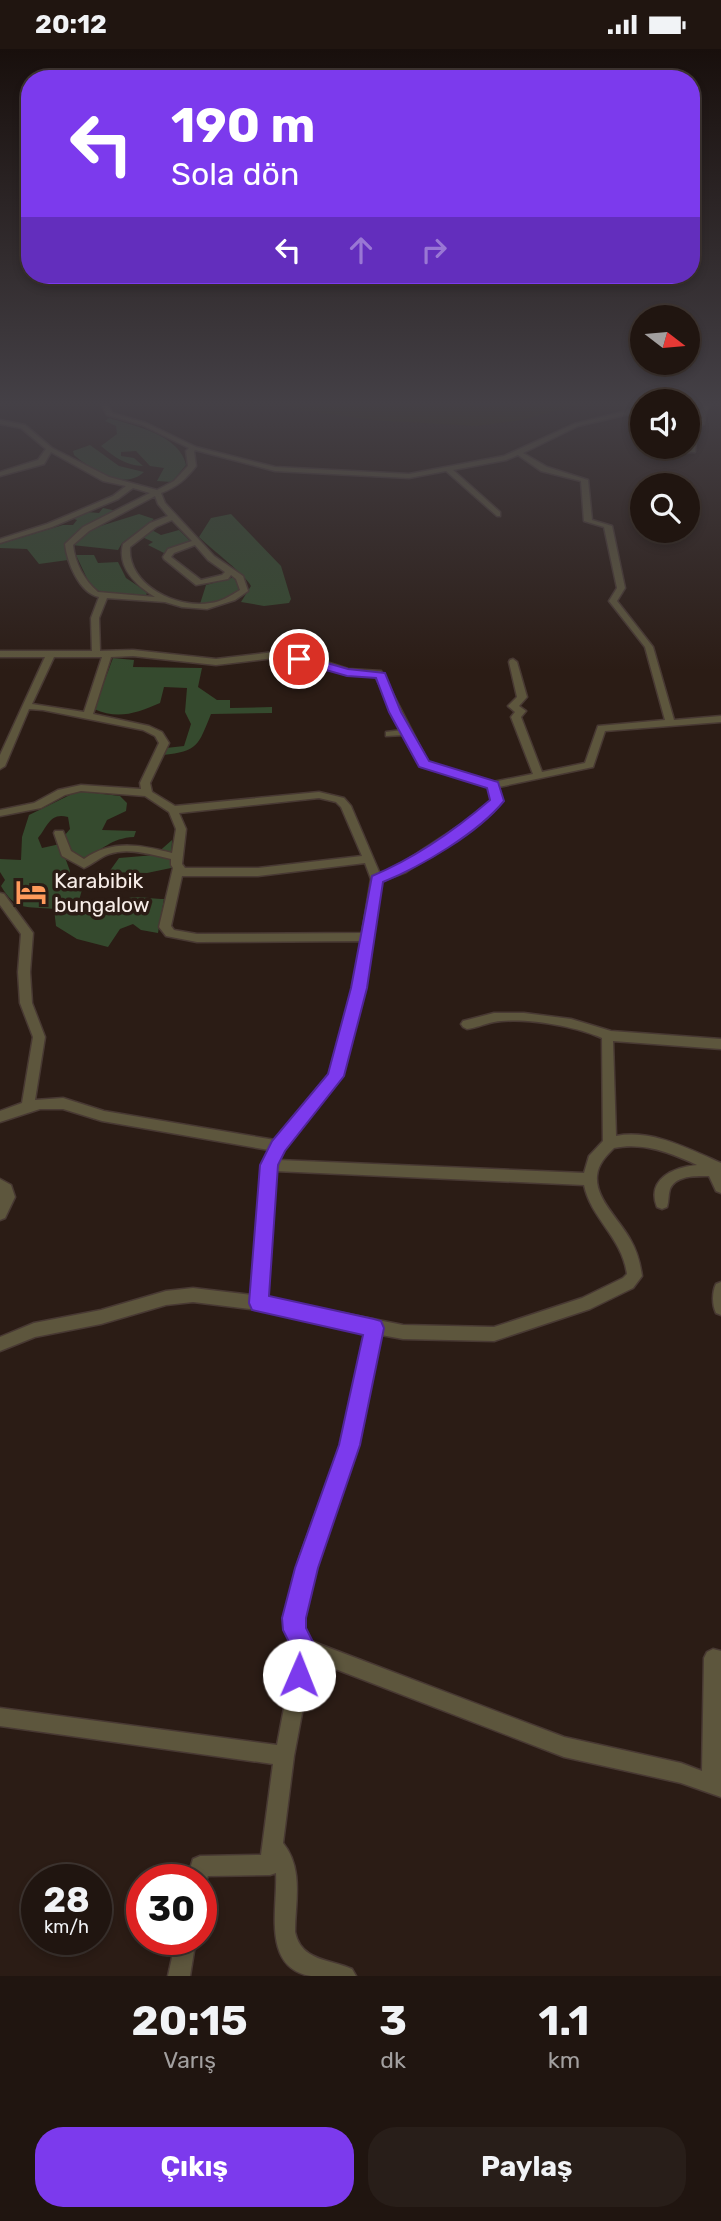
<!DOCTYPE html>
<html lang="tr">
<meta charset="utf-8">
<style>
body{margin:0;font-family:Rubik,sans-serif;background:#281e19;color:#f1f3f6;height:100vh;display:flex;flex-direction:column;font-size:26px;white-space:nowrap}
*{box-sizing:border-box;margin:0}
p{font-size:23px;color:#a29f9f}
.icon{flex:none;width:38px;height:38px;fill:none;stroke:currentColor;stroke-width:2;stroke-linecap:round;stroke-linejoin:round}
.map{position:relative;height:1927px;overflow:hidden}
.panel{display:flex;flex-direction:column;background:#201510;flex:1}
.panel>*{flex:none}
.guide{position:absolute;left:21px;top:21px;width:679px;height:214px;border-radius:28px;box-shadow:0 4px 10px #0003,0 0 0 2px #3d3430;background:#7c3aed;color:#fff;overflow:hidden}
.needle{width:46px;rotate:106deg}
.tools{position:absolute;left:630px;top:256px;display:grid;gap:14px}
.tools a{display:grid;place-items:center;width:70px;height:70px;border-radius:50%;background:#201510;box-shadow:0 4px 10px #0003,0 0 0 2px #3d3430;font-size:35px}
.speed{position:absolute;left:21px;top:1815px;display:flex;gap:14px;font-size:35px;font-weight:700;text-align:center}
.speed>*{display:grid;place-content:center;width:91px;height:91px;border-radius:50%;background:#201510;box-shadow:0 4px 10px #0003,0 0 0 2px #3d3430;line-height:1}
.speed small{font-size:18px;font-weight:400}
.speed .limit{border:10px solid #d22;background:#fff;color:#111}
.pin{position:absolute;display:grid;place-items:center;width:60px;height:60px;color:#fff;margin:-30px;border:4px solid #fff;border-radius:50%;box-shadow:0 2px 7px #0007}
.me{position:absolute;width:77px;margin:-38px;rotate:1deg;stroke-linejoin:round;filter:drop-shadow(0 0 5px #0008)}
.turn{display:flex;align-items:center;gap:24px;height:147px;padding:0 35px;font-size:32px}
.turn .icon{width:91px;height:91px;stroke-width:2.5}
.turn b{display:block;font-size:49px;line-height:60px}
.lanes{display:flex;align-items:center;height:66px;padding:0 35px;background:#0003;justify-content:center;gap:35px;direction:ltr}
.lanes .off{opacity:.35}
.eta{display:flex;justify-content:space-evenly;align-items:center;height:119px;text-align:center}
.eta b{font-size:42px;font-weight:700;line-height:49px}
.action{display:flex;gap:14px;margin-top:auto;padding:14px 35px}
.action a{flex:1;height:80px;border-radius:28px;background:#7c3aed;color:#fff;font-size:28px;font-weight:700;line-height:80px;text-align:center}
.action a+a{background:#281e19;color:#f1f3f6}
.status{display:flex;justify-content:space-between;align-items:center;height:49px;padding:0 35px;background:#201510;direction:ltr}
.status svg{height:19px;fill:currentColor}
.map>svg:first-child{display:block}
.green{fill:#354a2e}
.sand{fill:#2f2705}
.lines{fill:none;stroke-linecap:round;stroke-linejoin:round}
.river{fill:#0d3f59;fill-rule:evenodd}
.minor-casing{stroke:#483933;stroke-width:3}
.minor{fill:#5d563d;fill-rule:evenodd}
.route{fill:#7c3aed;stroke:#51269a;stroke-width:2}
.labels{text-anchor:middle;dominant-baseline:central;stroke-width:7;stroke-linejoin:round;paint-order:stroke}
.poi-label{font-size:21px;fill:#f8eee9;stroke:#2b1c15;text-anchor:start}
</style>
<div class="status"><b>20:12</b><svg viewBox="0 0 49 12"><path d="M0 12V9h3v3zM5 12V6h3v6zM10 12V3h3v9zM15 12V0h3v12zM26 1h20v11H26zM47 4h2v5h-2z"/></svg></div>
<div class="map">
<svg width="721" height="1927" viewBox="0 0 721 1927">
<rect width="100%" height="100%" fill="#2b1c15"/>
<g class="green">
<path d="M109,369C135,377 180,386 186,416L172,433L157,432L164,419L150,417L136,402L121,403V407L134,409L143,417C126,417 113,407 101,397L117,385L116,377L105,372Z"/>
<path d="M90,396L119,417L144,423C124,442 92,421 74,406L73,402Z"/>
<path d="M103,459L117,462L86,478L65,497L68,511L39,515L27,500L0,499V495L63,476H73L77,471L71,469L87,463L99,464Z"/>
<path d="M139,465L154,470L122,494L118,501L72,496L91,480Z"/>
<path d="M231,465L281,517L291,550L289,554L264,557L241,553L251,537C245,525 212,501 199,488L211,469Z"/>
<path d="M150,480L161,486L179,481L192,494L164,504L148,496L153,493L140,487Z"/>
<path d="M76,506H94L98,514L118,513L126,529L147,543L146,547L100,543L91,538Z"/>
<path d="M235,528L240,541C228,551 216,554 200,555L206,536Z"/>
<path d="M113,609L134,611L133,618L202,619L198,638L217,651H230V659L272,658V664L211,665C198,697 198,702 163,706L166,699L184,697L191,675L185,663L187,639L164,638L160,654C137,664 118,671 94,660Z"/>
<path d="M78,742L120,747L127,754L126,762L107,771L102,781L136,782L134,788C111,789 102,801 84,811L69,803L65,786L70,780L68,768C50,763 48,777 38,789L42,799L60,795L70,822L67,831L84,827L85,830L78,855C106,869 102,857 124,850C135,846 153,850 164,850L158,884L141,881L133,875L120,880L108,898L77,890L56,877L54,860C27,857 16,863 1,837L5,831L0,823V810L21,811L22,788L29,766Z"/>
<path d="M172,791L171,819L147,824L109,823L119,809L155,806Z"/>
</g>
<path class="sand" d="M275,353H589L522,371L476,377L372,371L302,361Z"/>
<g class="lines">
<path class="river" d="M470,353H508L504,356H474Z"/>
<g class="minor-casing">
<g id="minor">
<path d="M100,353H106L112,364L146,374L196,398L275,418L409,425L504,407L574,375L642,358V362L578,377L523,404L547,418L588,431L592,471L612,477L625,539L617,552L653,598L674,671L721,667V673L605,682L593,718L499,738L502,752L491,765L406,823L382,832L365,939L341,1027L283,1101L278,1111L584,1124L589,1107L603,1092L602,989C574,977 524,968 494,973C484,975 476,979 467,980L463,978L461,975L463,972L494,964H524L571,970L611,982L721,990V1000L613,992L616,1087C652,1080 689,1100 721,1114V1144L716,1142L709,1127C696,1127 676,1126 670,1140C668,1146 669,1152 667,1158L662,1160L657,1158C646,1130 674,1118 697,1116C671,1104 644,1093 614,1099C606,1107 598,1115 597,1127C595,1150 620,1171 630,1190C637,1202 640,1213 642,1227L633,1239L590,1260L494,1292L403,1290L381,1286L361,1386L317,1507L306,1551L303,1578L311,1592L564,1688L681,1714L702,1722L704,1609L707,1603L713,1600L721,1602V1748L681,1734L564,1708L312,1611L294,1707L283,1794C304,1820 295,1853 295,1883C301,1912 329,1910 352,1920L356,1927C342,1927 325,1927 311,1927C261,1919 278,1858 276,1824L270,1826L208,1827L204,1837L201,1838V1830H187L193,1810L200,1807L261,1806L273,1715L0,1677V1659L277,1696L295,1601L285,1578L288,1551L300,1507L344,1386L367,1283L259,1261L193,1253L166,1256L101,1275L35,1288L0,1302V1288L34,1274L101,1261L166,1242L193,1239L252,1246L262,1116L269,1101L102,1072L63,1060H40L0,1073V1062L22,1054L33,988L20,954L18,923L21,885L0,856V844L4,845L33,884L30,923L32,954L45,988L35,1051L63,1049L104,1062L275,1091L329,1025L353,939L361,892L197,893L166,887L159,878L173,819L171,816V810C152,806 129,798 109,805C100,808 93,815 84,819L62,807L54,784L55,782H63L71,802L84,810C112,790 141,796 172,804L176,780L169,763L145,747L81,742L65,746L41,759L0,767V761L34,754L58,741L81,736L141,740L140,734L159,694L155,687L143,681L43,661L29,660L5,717L0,720V706L45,608H0V602H92L91,569L99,548C79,544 67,513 65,495L83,478L150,444L133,439L118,450L52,478L0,494V490L47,475L113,447L126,437L103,432L51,403L44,415L0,427V423L38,411L46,400L21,379L0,375V371L25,376L52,399L109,428L157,441L174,432L188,417L186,402L189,399L142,376L107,366ZM195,401L275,422L409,429L446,422L497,467H500V463L453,421L506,411L518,406L541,422L581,432L584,472L604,478L617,539L609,552L645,598L665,671L598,677L585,714L542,723L521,668L526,662L519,657L527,648L517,613L513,610L510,611L509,613L517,648L508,657L515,663L511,668L533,725L493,733L428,713L381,622L348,620L311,608L274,603L216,610L133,601L100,602L99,569L107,549L165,553L182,558L207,560L235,551L248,542L243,527L214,507L165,454L161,444C177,438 186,430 196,417L194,403ZM155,447L158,455L168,467L150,474L123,495C117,519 136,536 155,548L98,543C84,531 75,514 73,496L89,482ZM172,471L192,492L168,500L163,508L164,510L196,536L228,530L231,526L236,530L240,541C230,547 221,553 210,554C177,560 127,536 130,498L156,478ZM195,496L208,511L225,523L222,526L201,531L171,508L174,504ZM133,607L216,616L274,609L310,614L347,626L375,627L402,681L386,683V687L404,686L420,717L488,738L492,751L483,761L398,817L380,825L351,757L344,749L319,743L175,757L152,743L150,734L169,694L162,683L149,677L93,665L111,608ZM54,608H102L84,663L32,655ZM319,749L336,753L341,758L362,807L258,819H185L182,815L186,780L179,764ZM365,814L371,830L362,884L197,885L174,881L171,877L182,827H258ZM275,1122L584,1136C591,1170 622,1188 627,1225L623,1229L582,1249L494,1278L403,1276L267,1249Z"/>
<path d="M707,353H713L706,362L704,375L697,379L695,403L664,404L662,403L666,401L690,400L691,378L698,374L700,362Z"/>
<path d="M0,1130L11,1136L15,1148L5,1169L0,1171Z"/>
<path d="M721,1233V1266L716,1264C712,1256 712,1243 716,1235Z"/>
<path d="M176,1890H196L190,1927H168Z"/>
</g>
</g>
<use href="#minor" class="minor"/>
</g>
<linearGradient id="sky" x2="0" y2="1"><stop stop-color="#180f0c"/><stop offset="0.57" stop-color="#444046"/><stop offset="1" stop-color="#444046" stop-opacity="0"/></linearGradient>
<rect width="721" height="622" fill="url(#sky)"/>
<path class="route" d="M299,606L348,620L385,624L401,663L429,712L498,733L504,752C478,784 422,817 383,833L367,939L344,1027L285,1102L278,1116L269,1247L374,1270L381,1272L384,1279L360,1396L318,1519L306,1569V1579L316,1599L308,1635L299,1638L291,1635L287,1626L293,1601L283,1581L282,1569L295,1519L339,1396L363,1286L252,1261L249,1254L260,1116L272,1092L328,1025L351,939L372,827C415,809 455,781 490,751L487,739L419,718L389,663L376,629L347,627L294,612V607Z"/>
<defs>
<g id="hotel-bare" transform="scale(2.415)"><path d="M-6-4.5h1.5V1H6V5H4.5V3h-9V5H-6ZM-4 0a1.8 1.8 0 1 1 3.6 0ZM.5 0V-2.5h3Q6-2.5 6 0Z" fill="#ff9b5b" stroke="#2b1c15" stroke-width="2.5" paint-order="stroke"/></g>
</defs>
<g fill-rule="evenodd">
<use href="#hotel-bare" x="31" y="843"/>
</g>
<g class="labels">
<g class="poi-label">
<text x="54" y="831">Karabibik<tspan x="54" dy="24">bungalow</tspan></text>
</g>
</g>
</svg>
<div class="tools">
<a><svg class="needle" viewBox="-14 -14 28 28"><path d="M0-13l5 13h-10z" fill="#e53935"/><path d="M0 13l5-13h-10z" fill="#a29f9f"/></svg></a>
<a><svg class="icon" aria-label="sound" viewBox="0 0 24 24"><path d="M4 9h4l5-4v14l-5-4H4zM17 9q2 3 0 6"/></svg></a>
<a><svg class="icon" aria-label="search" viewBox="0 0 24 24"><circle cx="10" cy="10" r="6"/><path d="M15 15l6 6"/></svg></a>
</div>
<div class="speed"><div>28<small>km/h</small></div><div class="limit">30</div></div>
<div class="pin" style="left:299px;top:610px;background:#d93025"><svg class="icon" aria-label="arrive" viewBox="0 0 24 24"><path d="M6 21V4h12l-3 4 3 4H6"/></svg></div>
<svg class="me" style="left:299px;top:1626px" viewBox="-20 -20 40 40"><circle r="19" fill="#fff"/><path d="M0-13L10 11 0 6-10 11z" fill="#7c3aed"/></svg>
<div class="guide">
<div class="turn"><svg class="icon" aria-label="left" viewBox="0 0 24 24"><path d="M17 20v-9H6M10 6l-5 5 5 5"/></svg><div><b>190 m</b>Sola dön</div></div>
<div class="lanes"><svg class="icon" aria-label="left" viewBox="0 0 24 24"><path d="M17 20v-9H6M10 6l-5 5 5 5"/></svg><svg class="icon off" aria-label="ahead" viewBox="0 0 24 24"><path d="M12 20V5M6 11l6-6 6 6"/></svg><svg class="icon off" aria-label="right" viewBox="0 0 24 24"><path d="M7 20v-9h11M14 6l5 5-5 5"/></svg></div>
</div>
</div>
<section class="panel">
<div class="eta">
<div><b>20:15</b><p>Varış</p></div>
<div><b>3</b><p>dk</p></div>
<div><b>1.1</b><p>km</p></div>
</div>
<div class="action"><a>Çıkış</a><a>Paylaş</a></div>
</section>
